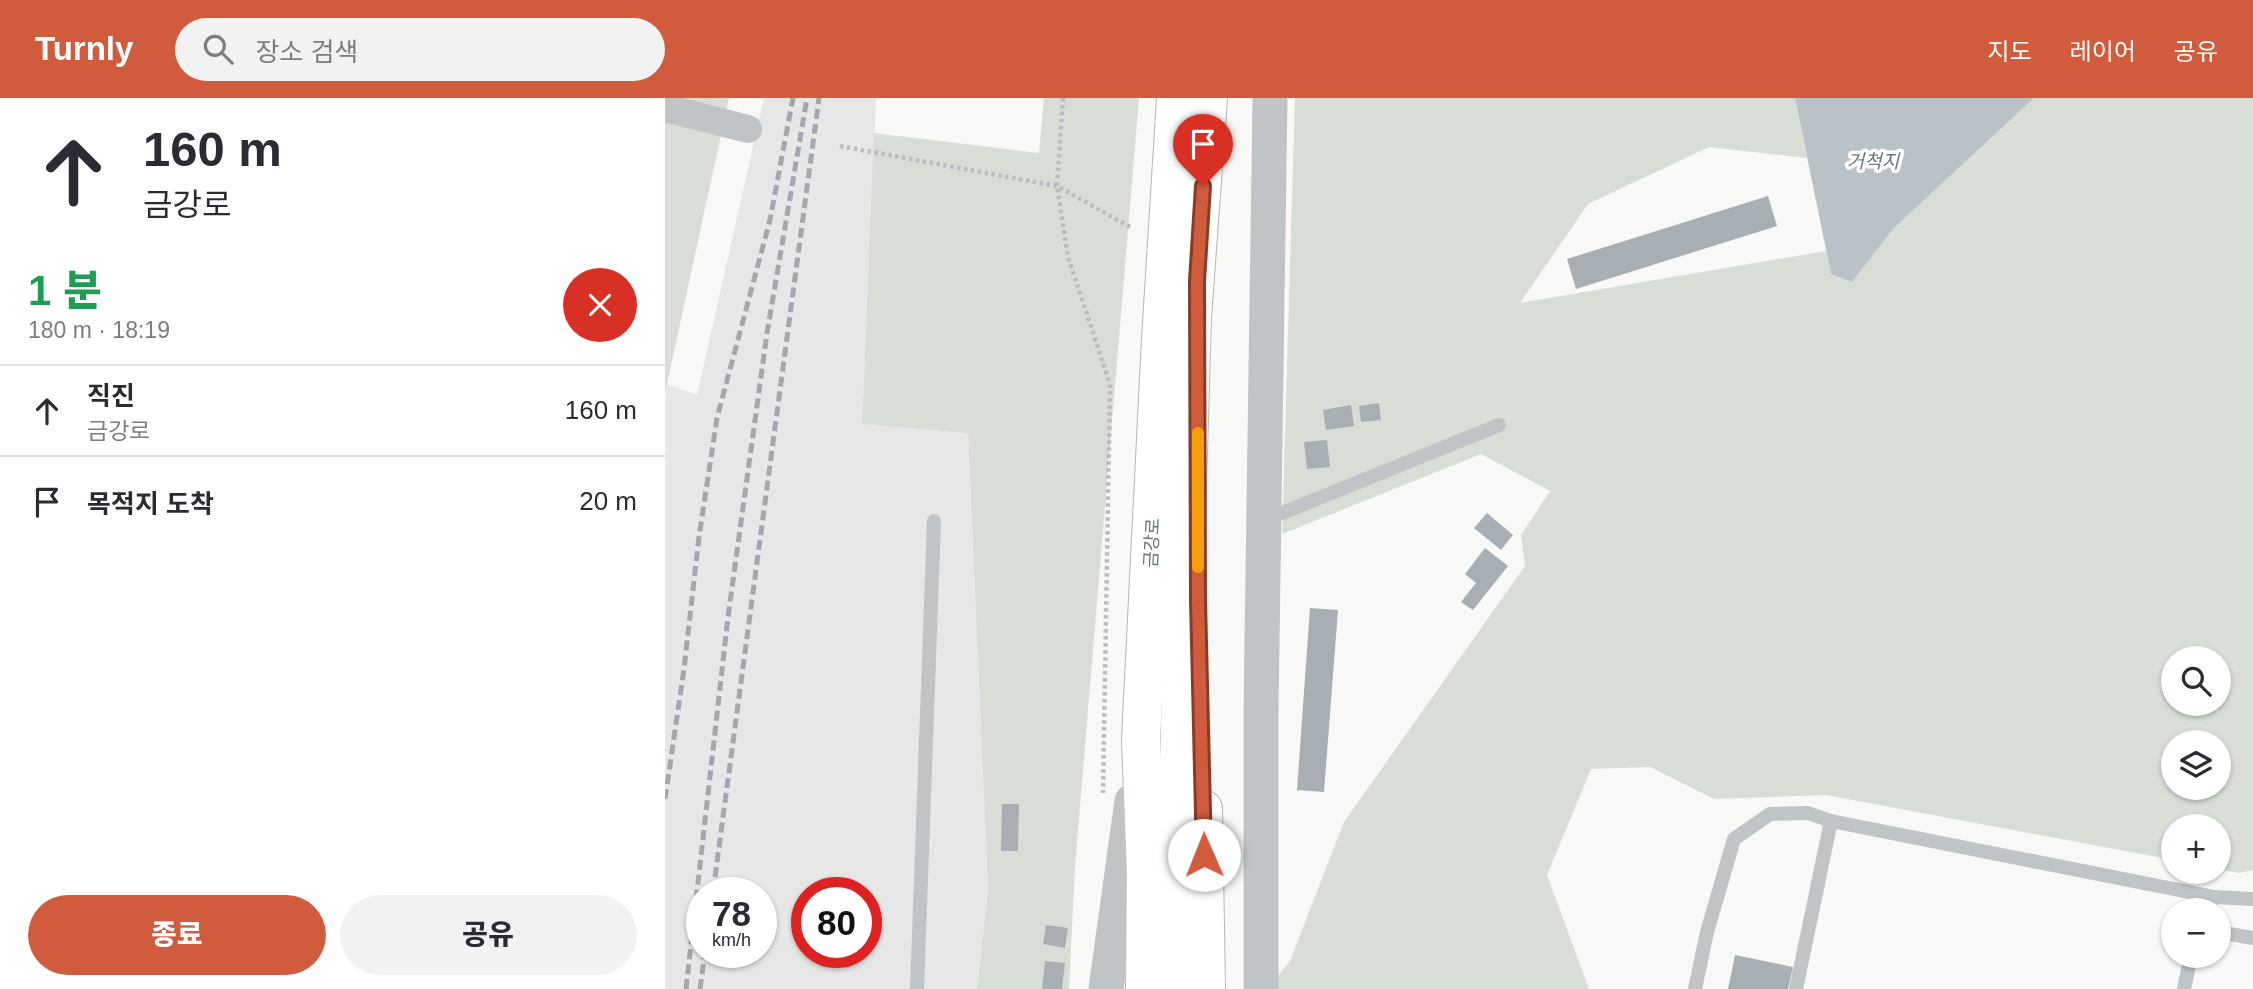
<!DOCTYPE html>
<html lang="ko">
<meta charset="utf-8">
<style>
body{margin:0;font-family:Helvetica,"Noto Sans KR",sans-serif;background:#f2f2f3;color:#2b2b33;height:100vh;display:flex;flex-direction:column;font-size:26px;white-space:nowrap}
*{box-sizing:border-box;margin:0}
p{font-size:23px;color:#7c7c81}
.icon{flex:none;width:38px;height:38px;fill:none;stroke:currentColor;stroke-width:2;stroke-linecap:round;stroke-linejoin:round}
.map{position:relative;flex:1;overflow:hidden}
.details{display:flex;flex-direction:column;background:#fff;width:665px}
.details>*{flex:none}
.guide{background:#fff;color:#2b2b33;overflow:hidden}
.tools{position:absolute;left:1496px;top:548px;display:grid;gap:14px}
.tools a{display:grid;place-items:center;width:70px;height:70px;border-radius:50%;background:#fff;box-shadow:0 2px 5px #0004;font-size:35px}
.speed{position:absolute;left:21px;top:779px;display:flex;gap:14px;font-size:35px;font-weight:700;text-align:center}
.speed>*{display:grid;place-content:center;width:91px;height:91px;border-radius:50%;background:#fff;box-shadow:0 2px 5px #0004;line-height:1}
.speed small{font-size:18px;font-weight:400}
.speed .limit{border:10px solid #d22;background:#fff;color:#111}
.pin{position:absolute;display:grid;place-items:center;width:60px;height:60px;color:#fff;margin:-72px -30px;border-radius:50% 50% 50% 0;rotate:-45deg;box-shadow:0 0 7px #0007}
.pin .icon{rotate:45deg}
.me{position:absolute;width:77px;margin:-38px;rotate:359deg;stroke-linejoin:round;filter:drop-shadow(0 0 5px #0008)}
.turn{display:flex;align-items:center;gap:24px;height:147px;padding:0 28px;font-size:32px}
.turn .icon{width:91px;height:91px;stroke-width:2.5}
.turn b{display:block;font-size:49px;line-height:60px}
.round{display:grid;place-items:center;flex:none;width:74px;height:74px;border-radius:37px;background:#f2f2f3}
.headline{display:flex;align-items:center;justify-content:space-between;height:119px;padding:0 28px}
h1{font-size:42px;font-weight:800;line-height:52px;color:#1e9e55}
.primary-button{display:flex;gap:14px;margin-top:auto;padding:14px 28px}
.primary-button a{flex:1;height:80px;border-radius:42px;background:#d15c3d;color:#fff;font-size:28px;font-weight:800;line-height:80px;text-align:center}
.primary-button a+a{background:#f2f2f3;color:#2b2b33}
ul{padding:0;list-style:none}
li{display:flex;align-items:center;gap:21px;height:91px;padding:0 28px;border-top:2px solid #e1e1e2}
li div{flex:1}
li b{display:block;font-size:26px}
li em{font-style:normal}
header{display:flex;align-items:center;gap:42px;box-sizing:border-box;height:98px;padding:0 35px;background:#d15c3d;color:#fff}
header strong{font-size:33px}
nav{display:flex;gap:38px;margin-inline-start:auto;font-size:24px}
.search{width:490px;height:63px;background:#f2f2f3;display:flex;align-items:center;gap:18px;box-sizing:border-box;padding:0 24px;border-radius:38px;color:#7c7c81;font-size:26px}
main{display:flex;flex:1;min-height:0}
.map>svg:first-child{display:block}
.built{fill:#e6e7e6;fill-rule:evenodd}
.green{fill:#d8ddd6;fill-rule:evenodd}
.water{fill:#b9c3c7}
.building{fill:#a8afb4}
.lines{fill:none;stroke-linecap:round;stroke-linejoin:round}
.trunk-casing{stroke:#b4b7ba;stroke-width:40}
.path{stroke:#babdbf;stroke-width:4.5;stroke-dasharray:3.5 3.5;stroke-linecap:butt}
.service{stroke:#c0c4c7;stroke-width:14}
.minor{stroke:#c0c4c7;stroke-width:28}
.tertiary{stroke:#c0c4c7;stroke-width:35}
.trunk{stroke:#fff;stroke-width:38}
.rail{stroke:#a2a8ad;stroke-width:5;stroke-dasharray:10 5;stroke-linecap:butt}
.route-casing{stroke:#883c28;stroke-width:18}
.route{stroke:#d15c3d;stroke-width:12}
.slow{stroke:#f59e0b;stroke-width:12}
.labels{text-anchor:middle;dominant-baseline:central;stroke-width:7;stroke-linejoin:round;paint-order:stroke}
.street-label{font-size:18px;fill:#66747e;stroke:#fff}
.water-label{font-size:19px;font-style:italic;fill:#67797f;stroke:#fff}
</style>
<header>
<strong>Turnly</strong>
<div class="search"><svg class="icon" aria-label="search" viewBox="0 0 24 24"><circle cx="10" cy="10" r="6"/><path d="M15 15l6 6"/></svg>장소 검색</div>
<nav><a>지도</a><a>레이어</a><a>공유</a></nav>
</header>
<main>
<section class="details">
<div class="guide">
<div class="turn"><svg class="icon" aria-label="ahead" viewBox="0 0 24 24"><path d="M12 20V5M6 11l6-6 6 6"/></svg><div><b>160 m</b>금강로</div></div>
</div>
<div class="headline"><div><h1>1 분</h1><p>180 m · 18:19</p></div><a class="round" style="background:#d93025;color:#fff"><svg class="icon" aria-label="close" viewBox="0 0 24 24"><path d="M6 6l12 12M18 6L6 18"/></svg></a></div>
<ul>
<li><svg class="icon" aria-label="ahead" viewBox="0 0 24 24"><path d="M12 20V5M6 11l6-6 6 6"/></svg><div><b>직진</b><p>금강로</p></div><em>160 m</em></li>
<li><svg class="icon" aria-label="arrive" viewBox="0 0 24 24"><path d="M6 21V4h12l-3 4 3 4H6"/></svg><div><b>목적지 도착</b></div><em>20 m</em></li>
</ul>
<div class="primary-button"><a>종료</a><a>공유</a></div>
</section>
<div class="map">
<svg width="1588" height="891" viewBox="0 0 1588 891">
<rect width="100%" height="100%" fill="#f8f8f6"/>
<path class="built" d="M99,0H211L197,325L303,334L323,792L312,891H0V304L2,286L32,297ZM37,794H96V854H37ZM142,794H201V854H142Z"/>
<g class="green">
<path d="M0,0H64L0,295Z"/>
<path d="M379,0H474L410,768L404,891H312L323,792L303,335L197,326L209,35L374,55Z"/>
<path d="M630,0H1130L1142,60L1044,49L923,106L855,205L1161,153L1166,176L1187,184L1229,130L1369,0H1588V772L1574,775L1554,771V728H1508V762L1161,697L1049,701L985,669L926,671L882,777L924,891H607V885L625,863L679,724L860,468L856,437L885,393L816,356L617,436ZM1508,560H1554V606H1508ZM1508,644H1554V690H1508Z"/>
</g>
<path class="water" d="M1130,0H1369L1229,130L1187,184L1166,176Z"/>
<g class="building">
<path d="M1103,98L1112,128L911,191L902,161Z"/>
<path d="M714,305L716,322L696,324L694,308Z"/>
<path d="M686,307L689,328L661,332L658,312Z"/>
<path d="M662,342L665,369L642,371L639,344Z"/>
<path d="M822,415L848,437L836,452L809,430Z"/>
<path d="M820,450L843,468L808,512L796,504L811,485L800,476Z"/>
<path d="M645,510L673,512L659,694L632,692Z"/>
<path d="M337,706H354L353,753H336Z"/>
<path d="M381,827L403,830L400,850L378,846Z"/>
<path d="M1070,857L1128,869L1123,891H1063Z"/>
<path d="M380,863L400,865L397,891H377Z"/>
</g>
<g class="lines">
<g class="trunk-casing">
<g id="trunk">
<path d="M538,711L541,891"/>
<path d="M480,891L481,776L476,641L496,241L511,0"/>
<path d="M510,891L515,629L527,219L543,0"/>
</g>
</g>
<g class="path">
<path d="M398,0L392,88L403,159L445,286L438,695"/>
<path d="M175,48L392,88L467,130"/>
</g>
<g class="service">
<path d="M600,422L834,327"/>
<path d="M1542,812L1549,799L1588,801"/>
<path d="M1554,834L1588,840"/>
<path d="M252,891L269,423"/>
<path d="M1030,891L1042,834L1069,741L1105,716L1143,715L1166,723L1549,799"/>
<path d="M1131,891L1166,723"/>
<path d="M1519,891L1526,858"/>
</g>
<path class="minor" d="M0,10L83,31"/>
<g class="tertiary">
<path d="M441,891L467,703"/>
<path d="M596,891V613L605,0"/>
</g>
<use href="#trunk" class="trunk"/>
<g class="rail">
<path d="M0,701L19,571L34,439L52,320L105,122L128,0"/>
<path d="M48,794L154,0"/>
<path d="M21,891L63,519L102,235L142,0"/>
<path d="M35,891L40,854"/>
</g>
</g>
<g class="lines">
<g class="route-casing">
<path id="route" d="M538,88L532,183L533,502L539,757"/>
</g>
<use href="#route" class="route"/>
<path class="slow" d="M533,335V469"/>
</g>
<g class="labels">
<g class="street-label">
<text transform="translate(487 445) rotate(-87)">금강로</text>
</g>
<g class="water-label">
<text x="1208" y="63">거척지</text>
</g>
</g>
</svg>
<div class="tools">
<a><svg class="icon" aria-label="search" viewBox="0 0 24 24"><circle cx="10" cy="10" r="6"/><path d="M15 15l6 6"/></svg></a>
<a><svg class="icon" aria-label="layers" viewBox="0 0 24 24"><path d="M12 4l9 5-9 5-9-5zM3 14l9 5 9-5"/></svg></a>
<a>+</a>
<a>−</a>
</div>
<div class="speed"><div>78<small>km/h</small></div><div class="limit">80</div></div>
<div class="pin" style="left:538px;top:88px;background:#d93025"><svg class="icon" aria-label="arrive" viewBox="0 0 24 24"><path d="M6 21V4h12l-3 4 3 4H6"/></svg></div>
<svg class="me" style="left:539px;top:757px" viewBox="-20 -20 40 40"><circle r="19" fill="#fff"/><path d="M0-13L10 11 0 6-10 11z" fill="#d15c3d"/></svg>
</div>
</main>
